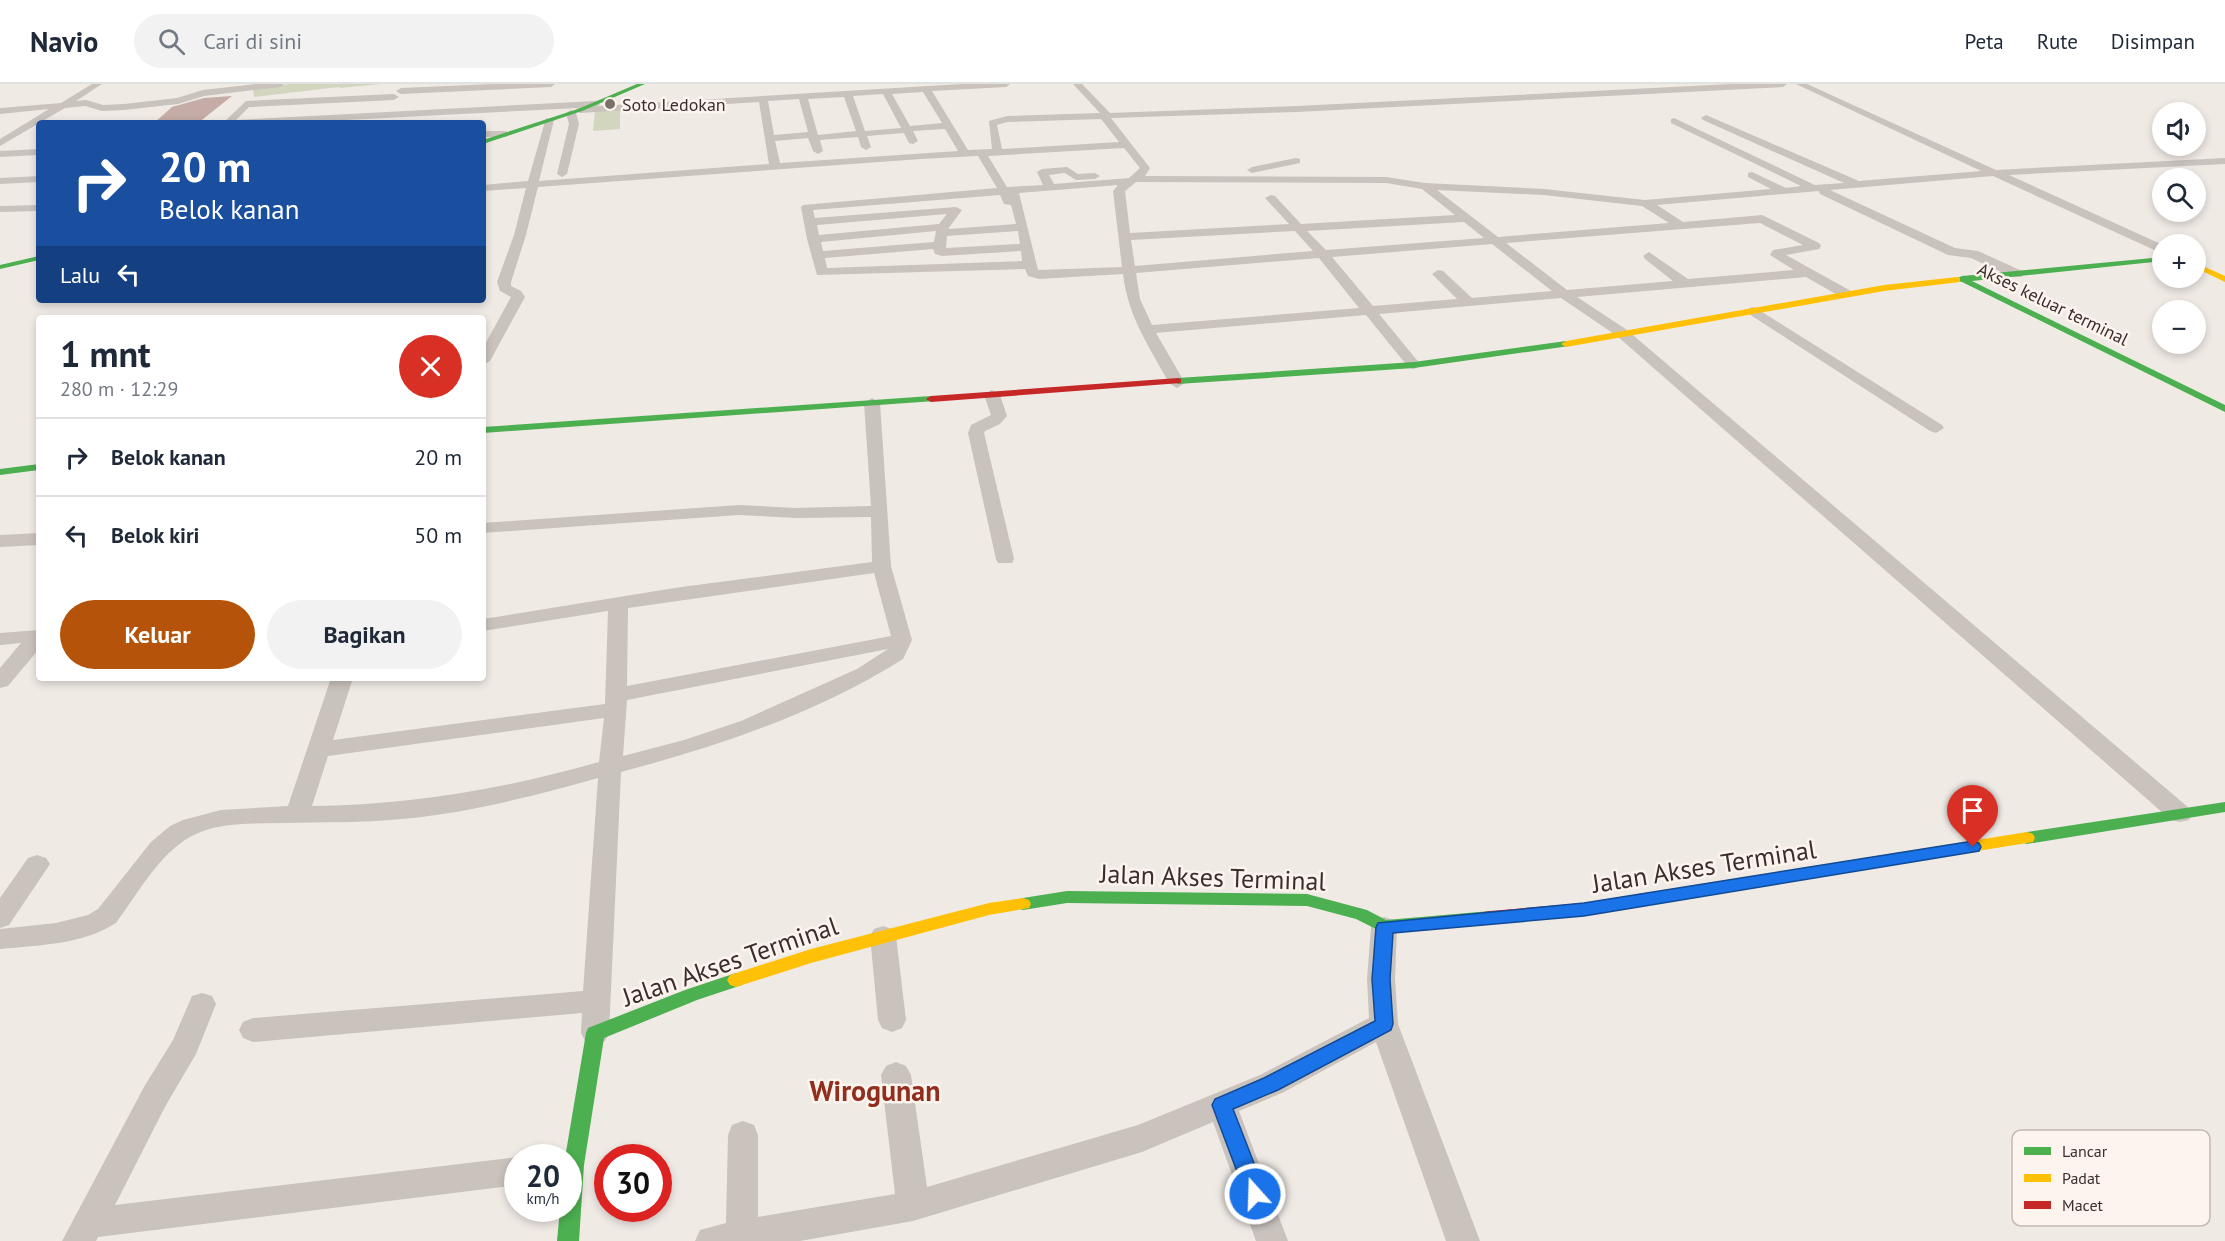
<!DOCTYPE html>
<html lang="id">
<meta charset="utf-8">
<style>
body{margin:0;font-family:"PT Sans",sans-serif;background:#f2f2f3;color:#1f2937;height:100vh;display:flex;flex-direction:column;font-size:22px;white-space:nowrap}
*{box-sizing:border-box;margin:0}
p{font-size:20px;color:#747a83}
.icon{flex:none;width:33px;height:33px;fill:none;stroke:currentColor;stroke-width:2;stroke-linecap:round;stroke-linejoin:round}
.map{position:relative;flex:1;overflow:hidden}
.side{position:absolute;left:36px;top:231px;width:450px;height:366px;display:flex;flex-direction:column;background:#fff;border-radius:6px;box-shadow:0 3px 9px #0003}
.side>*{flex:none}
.hud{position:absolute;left:36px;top:36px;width:450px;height:183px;border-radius:6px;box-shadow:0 3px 9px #0003;background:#1a4fa0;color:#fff;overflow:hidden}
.fabs{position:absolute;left:2152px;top:18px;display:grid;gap:12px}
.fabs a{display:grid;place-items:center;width:54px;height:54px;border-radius:50%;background:#fff;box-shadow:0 3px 9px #0003;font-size:30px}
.speed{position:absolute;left:504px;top:1060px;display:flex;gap:12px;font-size:30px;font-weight:700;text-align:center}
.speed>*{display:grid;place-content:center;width:78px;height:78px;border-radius:50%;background:#fff;box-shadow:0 3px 9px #0003;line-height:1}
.speed small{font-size:15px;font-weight:400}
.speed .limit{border:9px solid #d22;background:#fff;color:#111}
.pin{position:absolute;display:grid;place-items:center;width:51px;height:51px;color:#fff;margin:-62px -26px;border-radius:50% 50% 50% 0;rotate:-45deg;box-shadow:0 0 6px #0007}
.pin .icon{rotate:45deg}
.me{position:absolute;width:66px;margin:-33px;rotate:340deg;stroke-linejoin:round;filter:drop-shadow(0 0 4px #0008)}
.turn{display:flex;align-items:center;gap:21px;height:126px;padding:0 24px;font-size:27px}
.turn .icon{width:78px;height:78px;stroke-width:2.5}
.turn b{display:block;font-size:42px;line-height:51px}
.then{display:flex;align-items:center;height:57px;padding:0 24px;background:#0003;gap:12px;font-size:22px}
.round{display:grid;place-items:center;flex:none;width:63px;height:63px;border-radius:32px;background:#f2f2f3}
.overview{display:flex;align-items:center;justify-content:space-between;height:102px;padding:0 24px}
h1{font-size:36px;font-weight:700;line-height:45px}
.action{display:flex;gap:12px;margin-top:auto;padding:12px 24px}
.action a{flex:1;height:69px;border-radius:36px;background:#b45309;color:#fff;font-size:24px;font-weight:700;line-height:69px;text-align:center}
.action a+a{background:#f2f2f3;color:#1f2937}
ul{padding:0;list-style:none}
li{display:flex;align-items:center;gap:18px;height:78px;padding:0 24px;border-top:2px solid #e0e1e3}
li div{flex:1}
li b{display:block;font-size:22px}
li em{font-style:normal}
header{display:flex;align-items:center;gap:36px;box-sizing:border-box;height:84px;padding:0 30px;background:#fff;border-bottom:2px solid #e0e1e3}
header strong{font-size:28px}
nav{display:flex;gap:33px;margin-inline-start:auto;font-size:21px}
.search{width:420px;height:54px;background:#f2f2f3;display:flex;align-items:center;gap:15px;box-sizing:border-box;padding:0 21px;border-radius:33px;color:#747a83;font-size:22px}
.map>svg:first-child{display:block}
.green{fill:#d3d6be}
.building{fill:#c5aca6}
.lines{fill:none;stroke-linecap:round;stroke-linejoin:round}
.street{fill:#c9c2bd;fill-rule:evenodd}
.fast{fill:#4caf50;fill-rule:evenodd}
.slow{fill:#ffc107;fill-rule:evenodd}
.jam{fill:#c62828;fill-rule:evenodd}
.route{fill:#1a73e8;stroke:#114b97;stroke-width:1.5}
.poi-dot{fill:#7b706b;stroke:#fcf4ed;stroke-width:2}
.labels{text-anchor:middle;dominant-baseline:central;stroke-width:5;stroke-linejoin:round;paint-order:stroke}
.far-poi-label{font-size:18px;fill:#3c2e2a;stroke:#fcf4ed;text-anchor:start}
.far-street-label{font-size:18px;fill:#3c2e2a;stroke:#fcf4ed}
.near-street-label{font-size:26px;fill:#3c2e2a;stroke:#fcf4ed}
.near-quarter-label{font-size:28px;font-weight:bold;fill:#912e1d;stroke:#fcf4ed}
.key{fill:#fcf4ed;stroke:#c2b9b2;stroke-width:1.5}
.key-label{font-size:16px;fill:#3c2e2a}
</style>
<header>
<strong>Navio</strong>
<div class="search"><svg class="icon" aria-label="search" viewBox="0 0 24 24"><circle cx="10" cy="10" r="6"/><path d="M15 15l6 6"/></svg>Cari di sini</div>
<nav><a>Peta</a><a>Rute</a><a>Disimpan</a></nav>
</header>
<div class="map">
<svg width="2225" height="1157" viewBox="0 0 2225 1157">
<rect width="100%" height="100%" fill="#f0eae5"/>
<g class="green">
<path d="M289,0H381L340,4L339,3L254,13L253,5Z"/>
<path d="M720,20L620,28V45L593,47L595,27Z"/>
</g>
<path class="building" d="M232,12L198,39H154L172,23L204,14Z"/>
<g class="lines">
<g class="street">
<path d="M92,0H102L76,17L86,16L103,21L124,20L177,14L203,6L257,0H284L280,3L204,12L178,20L124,26L102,27L85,22L65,24L0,62V55L49,25L0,30V24L61,19Z"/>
<path d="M493,0H555L551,3L401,10L396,7L401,4Z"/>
<path d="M962,0H1010L1006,3L932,7L968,66L992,65L989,37L1007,32L1100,29L1073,0H1082L1110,29L1297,22L1731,0H1787L1783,3L1297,28L1111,34L1150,84L1145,92L1386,93L1425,99L1544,105L1645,116L1771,105L1748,93V89L1752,88L1786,104L1801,102L1671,39V35L1674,34L1815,101L1844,99L1703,36L1701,34L1706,31L1859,97L1981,87L1796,0H1807L1996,86L2225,74V80L2009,91L2163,161V170L1993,92L1830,106L1955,164L1978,167L2022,187L2023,190L2022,193H2012L1971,174L1948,171L1820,110L1819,107L1657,121L1683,138L1762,131L1819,159L1821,162L1819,165L1786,171L1851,207L1853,210L1851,213H1841L1806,193L1577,213L1627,246L2189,724L2192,730L2189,736L2180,738L2171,736L1617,252L1561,214L1379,230L1421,281L1414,285L1409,284L1366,231L1156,249L1185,299L1177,304L1169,299C1149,262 1128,233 1123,190L1039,195L1028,192L1025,185L817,191L807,155L801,123L803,121L997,104L978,72L921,75L538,103L526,151L511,198V202L521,207L525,213L490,277L483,281V264L511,213L500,207L497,198L514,151L526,104L483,107V101L528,97L546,34L554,36L539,97L769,80L759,18L580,29L575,26L578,24L288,39H223L246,17L394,10L399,13L394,16L249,23L236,36L595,17L600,20L598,22ZM923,8L942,39L910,42L892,10ZM883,10L901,44L865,47L853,12ZM844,13L856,47L818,51L808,15ZM799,15L808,48L774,51L768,17ZM1101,35L1119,58L1002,65L997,41L1007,38ZM945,45L958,67L780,79L775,57L808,54L813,67L818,70L823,67L820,56L858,53L861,63L866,66L871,63L867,52L904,49L909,59L913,60L918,57L913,47ZM1124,64L1140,84L1129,94L1054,100L1049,91L1065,89L1076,96L1095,95L1100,92L1095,89L1078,90L1067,83L1042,85L1037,88L1043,101L1007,103L988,72ZM1136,98L1386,99L1422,105L1455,131L1301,140L1275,112L1271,111L1265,114L1289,140L1130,149L1125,107ZM1118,101L1113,107L1122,183L1038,186L1019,109ZM1437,106L1544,111L1642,122L1669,139L1498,153ZM1000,111L1004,120L1011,121L1016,140L948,145L962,126L956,123L815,134L813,126ZM947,130L939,140L819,151L817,141ZM1464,138L1484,154L1326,166L1307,147ZM1760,139L1803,161L1773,166L1770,171L1794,186L1688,195L1649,168L1643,172L1645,175L1673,197L1567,206L1506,159ZM936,147L934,158L823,167L821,158ZM1018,147L1020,160L946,164L947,152ZM1295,147L1313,167L1135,182L1131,156ZM1492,160L1552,207L1472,214L1443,187L1438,186L1432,190L1457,215L1373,222L1332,173ZM933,165L935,170L942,172L1021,167L1022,177L827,184L825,174ZM1319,174L1359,224L1152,241L1140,215L1136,189Z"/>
<path d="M571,26L576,29L579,40L567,90L562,93L557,90L569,40L566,29Z"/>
<path d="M483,47H506L511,50L506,53H483Z"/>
<path d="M39,65V71L0,73V67Z"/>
<path d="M1296,74L1300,75V79L1252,89L1247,86L1252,83Z"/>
<path d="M39,92V98L0,100V94Z"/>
<path d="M39,121V127L0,128V122Z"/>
<path d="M1754,223L1942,341L1944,344L1936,349L1930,347L1749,230L1747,227L1749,224Z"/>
<path d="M992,306L1000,311L1007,332L1000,340L985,347L984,349L1014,475L1012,479H998L996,475L968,349L971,341L991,331L984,311Z"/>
<path d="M872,314L880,319L891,482L912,556L903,575C817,629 720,662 621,688L609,949L605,957L595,961L585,957L581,949L582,929L253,958L243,954L239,946L243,938L253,934L583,907L598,694C534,712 468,729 402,735C362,739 323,738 283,739C252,740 218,737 190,753C158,771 137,811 116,839C82,861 39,861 0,865V845L56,839L88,831L98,825L151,758L170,742L183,736L221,726L288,722L331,594H353L333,656L605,620L608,527L483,547V535L681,503L872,478L871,433L796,434L739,431L483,449V439L739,421L796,424L871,422L864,319ZM874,489L891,552L627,602L628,524ZM888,565L857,585L741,637L684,656L623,672L627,616ZM604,634L599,678C504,705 410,721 312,722L328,672Z"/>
<path d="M39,449V461L0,463V451Z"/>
<path d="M39,546V565L8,602L0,604V584L21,559L0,561V549Z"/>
<path d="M37,771L46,774L50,780L9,841L0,844V814L28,774Z"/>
<path d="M1384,833L1393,836L1397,843L1395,895L1398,940L1480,1157H1446L1376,958L1282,1009L1239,1027L1288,1157H1256L1213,1038L1142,1068L913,1137L800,1157H695L700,1146L726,1139L728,1051L732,1041L743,1037L754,1041L758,1051V1133L895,1110L881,991L886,982L896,978L906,982L911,991L927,1103L1138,1041L1260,991L1369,934L1367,895L1371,843L1375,836Z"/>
<path d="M883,842L892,845L896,852L906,936L902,944L892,948L882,944L878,936L870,852L874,845Z"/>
<path d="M202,909L212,912L216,920L196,970L166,1021L115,1121L518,1073L522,1074H518V1101L98,1153L96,1157H62L144,1003L173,956L192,912Z"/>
</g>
<g class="fast">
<path d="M637,0H645L582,27L483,60V56L578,25Z"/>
<path d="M39,172V176L0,185V181Z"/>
<path d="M2163,173V177L1972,197L2225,321V328L1962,198L1953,196L1962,192Z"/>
<path d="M1566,257L1569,258V262L1414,284L1178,300L1173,297L1178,294L1414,278Z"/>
<path d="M931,312L936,315L935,317L483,349V343Z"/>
<path d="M39,380V386L0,391V385Z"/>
<path d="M2225,718V728L2027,760L2021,758L2019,754L2021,750L2027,748Z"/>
<path d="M1067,807L1307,810L1367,826L1386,836L1490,827L1496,828L1498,833L1496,838L1490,839L1384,849L1356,835L1307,822L1067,819L1023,826L1017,824L1015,820L1017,816L1023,814Z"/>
<path d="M736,889L742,891L745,896L742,901L697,916L604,954L584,1081L579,1157H557L560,1125H568V1074H565L586,949L588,944L685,906Z"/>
</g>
<g class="slow">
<path d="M2196,179L2225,192V198L2196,184Z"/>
<path d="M1957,193L1960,194V198L1884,207L1566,263L1561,260L1566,257L1884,201Z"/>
<path d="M2027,748L2033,750L2035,754L2033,758L1651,820L1645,818L1643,814L1645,810L1651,808Z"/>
<path d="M1023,814L1029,816L1031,820L1029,824L989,831L811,879L736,903L730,901L727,896L730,891L811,865L989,819Z"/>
</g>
<g class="jam">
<path d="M1178,294L1181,295V299L931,318L926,315L931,312Z"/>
<path d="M1651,808L1657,810L1659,814L1657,818L1584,831L1490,839L1484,838L1482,833L1484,828L1490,827L1584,819Z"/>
</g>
</g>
<path class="route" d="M1973,757L1979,759L1981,763L1979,767L1584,832L1393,849L1390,895L1393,940L1391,946L1278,1006L1233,1025L1266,1110L1263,1117L1255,1120L1248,1117L1212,1021L1215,1015L1264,994L1375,937L1372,895L1376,843L1378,839L1584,819Z"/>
<circle class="poi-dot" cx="610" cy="20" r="6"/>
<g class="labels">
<g class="far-poi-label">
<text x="622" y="20">Soto Ledokan</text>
</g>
<g class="far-street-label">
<text transform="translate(2053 220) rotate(26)">Akses keluar terminal</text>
</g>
<g class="near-street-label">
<text transform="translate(1704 782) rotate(-9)">Jalan Akses Terminal</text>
<text transform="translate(1213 793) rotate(2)">Jalan Akses Terminal</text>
<text transform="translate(730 877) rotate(-19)">Jalan Akses Terminal</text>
</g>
<g class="near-quarter-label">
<text x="875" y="1006">Wirogunan</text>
</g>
</g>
<rect x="2012" y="1046" width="198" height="96" rx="9" class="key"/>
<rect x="2024" y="1063" width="27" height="8" fill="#4caf50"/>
<rect x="2024" y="1090" width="27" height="8" fill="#ffc107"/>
<rect x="2024" y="1117" width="27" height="8" fill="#c62828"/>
<g class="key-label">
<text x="2062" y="1073">Lancar</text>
<text x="2062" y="1100">Padat</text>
<text x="2062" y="1127">Macet</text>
</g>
</svg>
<div class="fabs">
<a><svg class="icon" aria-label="sound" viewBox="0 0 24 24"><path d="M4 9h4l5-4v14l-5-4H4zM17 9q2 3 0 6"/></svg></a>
<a><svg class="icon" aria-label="search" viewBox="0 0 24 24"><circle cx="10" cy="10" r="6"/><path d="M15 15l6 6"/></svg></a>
<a>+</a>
<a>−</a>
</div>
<div class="speed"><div>20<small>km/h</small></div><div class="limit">30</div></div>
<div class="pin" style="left:1973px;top:763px;background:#d93025"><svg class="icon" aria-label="arrive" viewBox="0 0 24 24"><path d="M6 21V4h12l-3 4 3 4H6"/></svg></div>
<svg class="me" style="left:1255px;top:1110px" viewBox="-20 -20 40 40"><circle r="17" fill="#1a73e8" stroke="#fff" stroke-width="3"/><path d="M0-11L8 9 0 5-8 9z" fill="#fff"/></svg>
<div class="hud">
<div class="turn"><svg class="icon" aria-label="right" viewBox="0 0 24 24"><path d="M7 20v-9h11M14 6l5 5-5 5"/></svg><div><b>20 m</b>Belok kanan</div></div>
<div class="then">Lalu<svg class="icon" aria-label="left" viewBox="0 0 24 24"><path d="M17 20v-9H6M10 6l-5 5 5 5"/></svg></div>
</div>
<section class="side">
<div class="overview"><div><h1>1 mnt</h1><p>280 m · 12:29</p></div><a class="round" style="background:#d93025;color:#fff"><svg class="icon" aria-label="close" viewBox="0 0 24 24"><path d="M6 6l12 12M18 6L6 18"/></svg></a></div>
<ul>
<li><svg class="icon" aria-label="right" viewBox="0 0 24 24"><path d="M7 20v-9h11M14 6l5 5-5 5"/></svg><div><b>Belok kanan</b></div><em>20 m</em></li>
<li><svg class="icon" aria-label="left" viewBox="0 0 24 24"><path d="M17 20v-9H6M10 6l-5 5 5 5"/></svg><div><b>Belok kiri</b></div><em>50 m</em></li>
</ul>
<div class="action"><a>Keluar</a><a>Bagikan</a></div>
</section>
</div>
